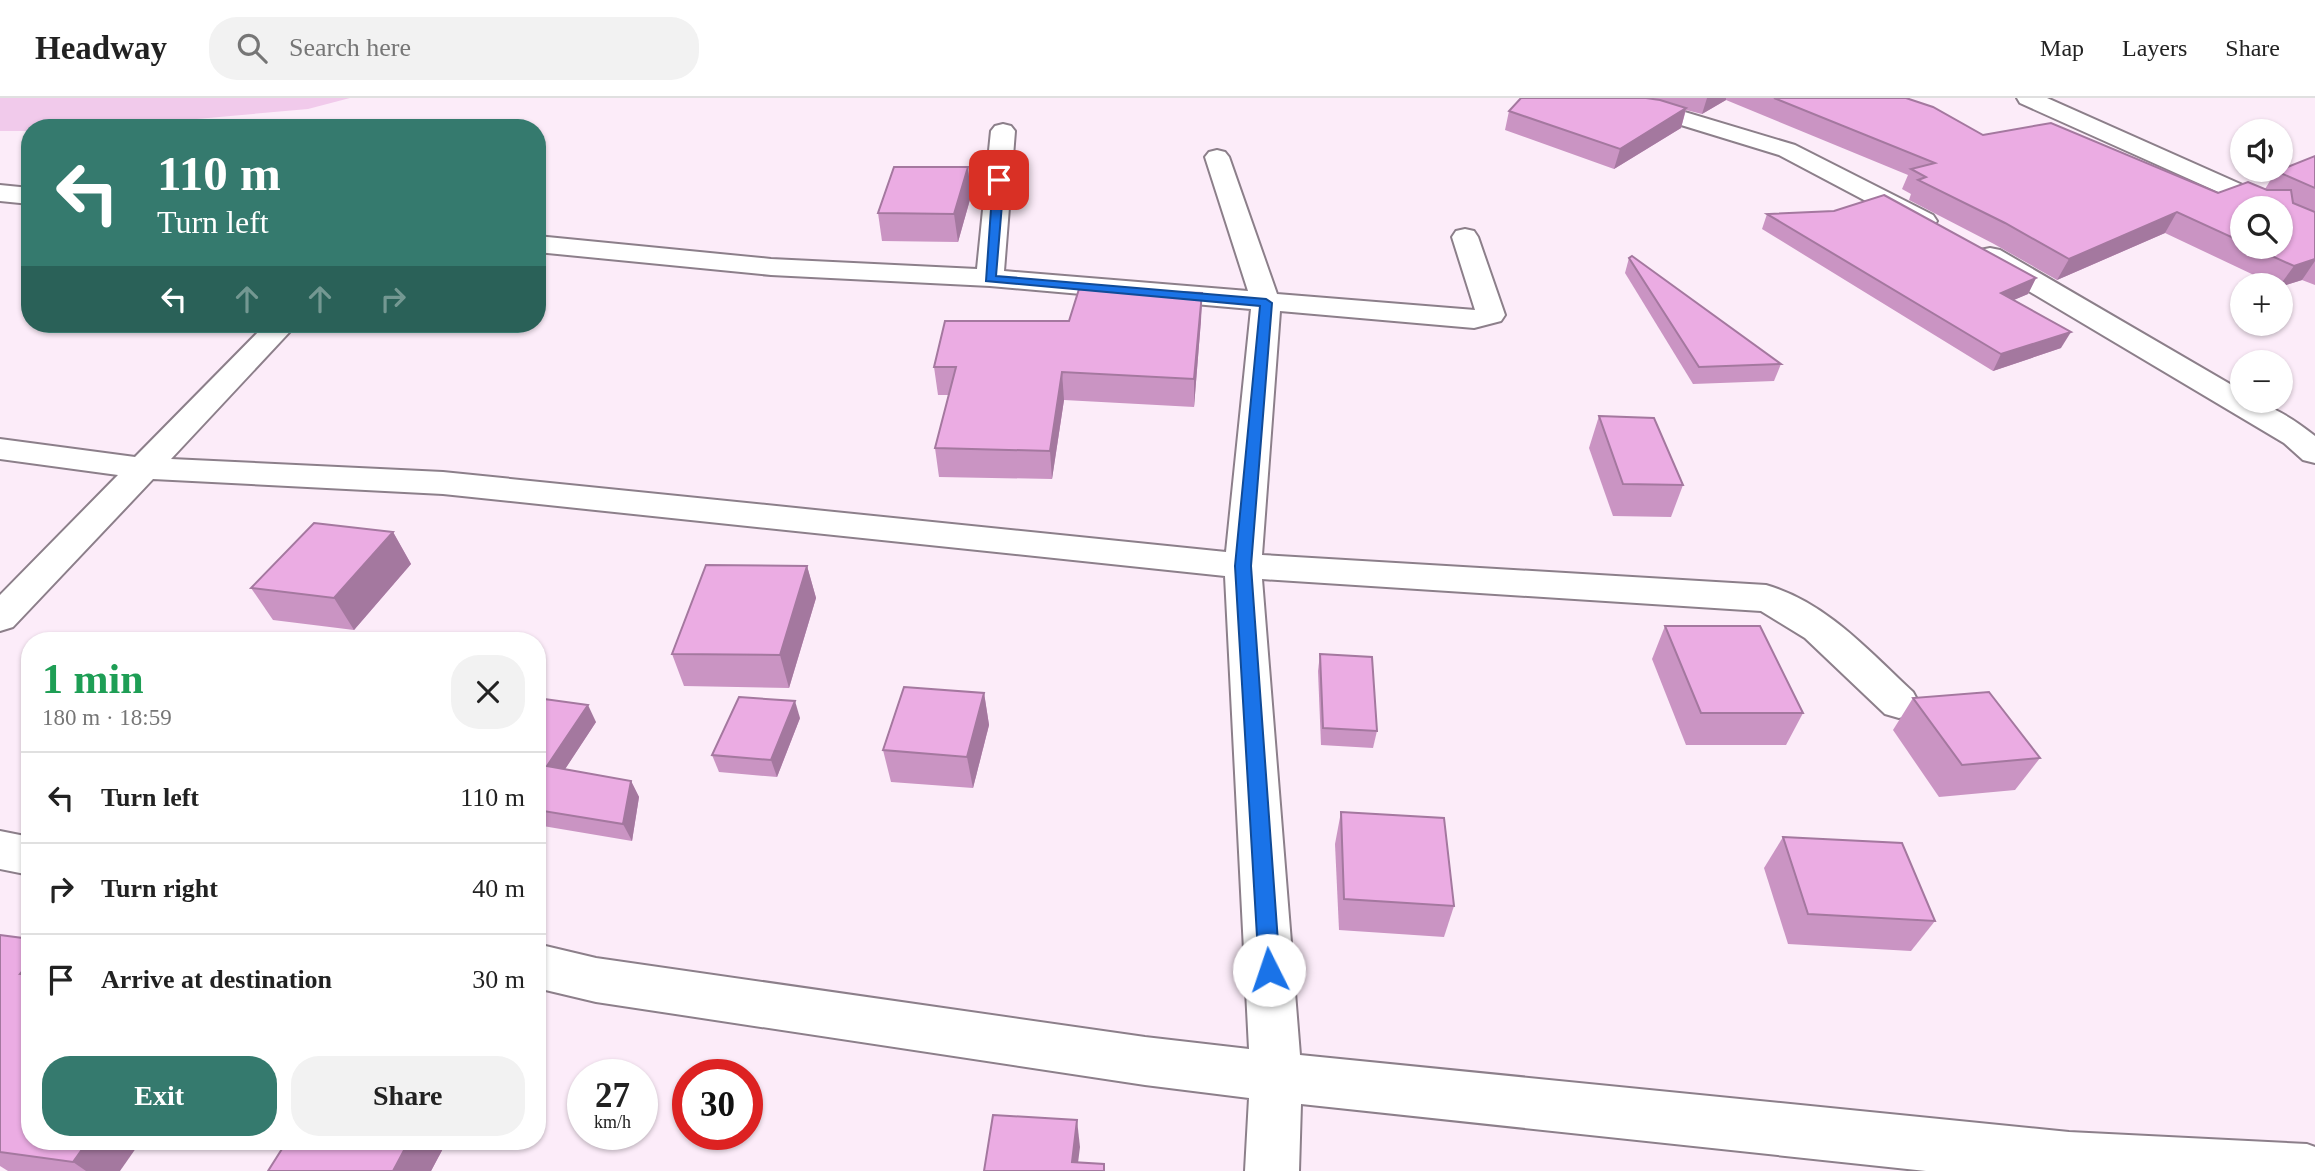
<!DOCTYPE html>
<meta charset="utf-8">
<style>
body{margin:0;font-family:Georgia,serif;background:#f2f2f2;color:#222;height:100vh;display:flex;flex-direction:column;font-size:26px;white-space:nowrap}
*{box-sizing:border-box;margin:0}
p{font-size:23px;color:#767676}
.icon{flex:none;width:38px;height:38px;fill:none;stroke:currentColor;stroke-width:2;stroke-linecap:round;stroke-linejoin:round}
.map{position:relative;flex:1;overflow:hidden}
.side{position:absolute;left:21px;top:534px;width:525px;height:518px;display:flex;flex-direction:column;background:#fff;border-radius:28px;box-shadow:0 2px 5px #0004}
.side>*{flex:none}
.banner{position:absolute;left:21px;top:21px;width:525px;height:214px;border-radius:28px;box-shadow:0 2px 5px #0004;background:#357a6e;color:#fff;overflow:hidden}
.tools{position:absolute;left:2230px;top:21px;display:grid;gap:14px}
.tools a{display:grid;place-items:center;width:63px;height:63px;border-radius:50%;background:#fff;box-shadow:0 2px 5px #0004;font-size:35px}
.speed{position:absolute;left:567px;top:961px;display:flex;gap:14px;font-size:35px;font-weight:700;text-align:center}
.speed>*{display:grid;place-content:center;width:91px;height:91px;border-radius:50%;background:#fff;box-shadow:0 2px 5px #0004;line-height:1}
.speed small{font-size:18px;font-weight:400}
.speed .limit{border:10px solid #d22;background:#fff;color:#111}
.pin{position:absolute;display:grid;place-items:center;width:60px;height:60px;color:#fff;margin:-30px;border-radius:14px;box-shadow:0 4px 10px #0006}
.me{position:absolute;width:77px;margin:-38px;rotate:356deg;stroke-linejoin:round;filter:drop-shadow(0 0 5px #0008)}
.turn{display:flex;align-items:center;gap:24px;height:147px;padding:0 21px;font-size:32px}
.turn .icon{width:91px;height:91px;stroke-width:2.5}
.turn b{display:block;font-size:49px;line-height:60px}
.lanes{display:flex;align-items:center;height:66px;padding:0 21px;background:#0003;justify-content:center;gap:35px;direction:ltr}
.lanes .off{opacity:.35}
.round{display:grid;place-items:center;flex:none;width:74px;height:74px;border-radius:28px;background:#f2f2f2}
.head{display:flex;align-items:center;justify-content:space-between;height:119px;padding:0 21px}
h1{font-size:42px;font-weight:800;line-height:52px;color:#1e9e55}
.primary-button{display:flex;gap:14px;margin-top:auto;padding:14px 21px}
.primary-button a{flex:1;height:80px;border-radius:28px;background:#357a6e;color:#fff;font-size:28px;font-weight:800;line-height:80px;text-align:center}
.primary-button a+a{background:#f2f2f2;color:#222}
ul{padding:0;list-style:none}
li{display:flex;align-items:center;gap:21px;height:91px;padding:0 21px;border-top:2px solid #e0e0e0}
li div{flex:1}
li b{display:block;font-size:26px}
li em{font-style:normal}
header{display:flex;align-items:center;gap:42px;box-sizing:border-box;height:98px;padding:0 35px;background:#fff;border-bottom:2px solid #e0e0e0}
header strong{font-size:33px}
nav{display:flex;gap:38px;margin-inline-start:auto;font-size:24px}
.search{width:490px;height:63px;background:#f2f2f2;display:flex;align-items:center;gap:18px;box-sizing:border-box;padding:0 24px;border-radius:28px;color:#767676;font-size:26px}
.map>svg:first-child{display:block}
.green{fill:#f1caeb}
.lines{fill:none;stroke-linecap:round;stroke-linejoin:round}
.street-casing{stroke:#8c7f8a;stroke-width:4}
.street{fill:#fff;fill-rule:evenodd}
.wall{fill:#ca94c3;fill-rule:evenodd}
.shaded-wall{fill:#a4789f}
.building{fill:#ebace3;stroke:#a4789f;stroke-width:2}
.route{fill:#1a73e8;stroke:#114b97;stroke-width:2}
</style>
<header>
<strong>Headway</strong>
<div class="search"><svg class="icon" aria-label="search" viewBox="0 0 24 24"><circle cx="10" cy="10" r="6"/><path d="M15 15l6 6"/></svg>Search here</div>
<nav><a>Map</a><a>Layers</a><a>Share</a></nav>
</header>
<div class="map">
<svg width="2315" height="1073" viewBox="0 0 2315 1073">
<rect width="100%" height="100%" fill="#fcecf9"/>
<path class="green" d="M0,0H350L308,11L95,30H30V33H0Z"/>
<g class="lines">
<g class="street-casing">
<g id="street">
<path d="M1572,0H1622L1658,6L1795,47L1933,117L1937,123L1933,129L1924,131L1915,129L1779,57L1655,19L1575,5Z"/>
<path d="M2017,0H2047L2283,105L2287,110L2280,116V110H2254L2020,5Z"/>
<path d="M1003,26L1011,28L1015,33L1004,173L1248,193L1205,59L1209,54L1217,52L1225,54L1229,59L1277,196L1475,212L1452,139L1456,133L1465,131L1474,133L1478,139L1505,217L1501,223L1474,230L1280,213L1262,457L1766,487C1826,504 1869,553 1913,594L1919,605L1913,616L1899,620L1885,616L1805,540L1761,513L1262,481L1300,957L2069,1034L2307,1046L2315,1049V1073H1926L1301,1006L1299,1073H1245L1249,1000L1145,987L596,904L537,890V846L596,860L1145,939L1249,951L1225,478L443,396L153,381L13,529L0,533V497L118,377L0,361V341L135,359L266,226H297L171,361L443,374L1226,454L1251,211L990,188L771,177L537,154V138L771,161L977,171L991,33L995,28Z"/>
<path d="M0,87L30,90V106L0,103Z"/>
<path d="M1990,150L2000,152L2242,293V303C2267,303 2295,322 2315,338V365L2303,362L2284,345L1980,164L1976,158L1980,152Z"/>
<path d="M0,733L30,739V777L0,771Z"/>
</g>
</g>
<use href="#street" class="street"/>
</g>
<g class="wall">
<path d="M1521,0H1906L1983,37L2218,95L2265,91L2276,73L2315,58V187L2302,182L2280,189V187H2275L2165,135L2057,182L1994,146L1909,102L1911,96L1902,91L1908,77L1726,2L1702,16L1686,12L1681,30L1614,71L1505,32L1509,13ZM2242,110L2280,149H2242Z"/>
<path d="M968,69L971,98L958,144L882,143L878,115Z"/>
<path d="M1767,116L2036,180L2028,196L2013,202L2061,250L1993,273L1762,131Z"/>
<path d="M1629,160L1781,266L1774,283L1693,286L1625,175Z"/>
<path d="M1202,195L1201,222L1194,309L1064,302L1052,381L939,379L935,350L949,297H938L934,269L1069,223Z"/>
<path d="M1599,318L1683,387L1671,419L1613,418L1589,350Z"/>
<path d="M393,434L411,466L354,532L273,522L251,490Z"/>
<path d="M807,468L816,500L789,590L684,588L672,556Z"/>
<path d="M1665,528L1803,615L1786,647H1686L1652,561Z"/>
<path d="M1320,556L1377,633L1373,650L1321,647L1318,573Z"/>
<path d="M984,595L989,627L973,690L891,684L883,652Z"/>
<path d="M537,600L596,624L565,671L631,683L639,699L632,743L537,727Z"/>
<path d="M1913,600L2040,660L2015,692L1939,699L1893,632Z"/>
<path d="M800,620L777,679L719,674L712,657Z"/>
<path d="M1341,714L1454,808L1444,839L1339,832L1335,746Z"/>
<path d="M1783,739L1935,823L1911,853L1788,846L1764,770Z"/>
<path d="M0,837L120,1073H8L0,1068Z"/>
<path d="M253,1043H447L431,1073H268L283,1049Z"/>
</g>
<g class="shaded-wall">
<path d="M1707,0H1726V2L1702,16Z"/>
<path d="M1686,10L1681,30L1614,71L1620,51Z"/>
<path d="M968,69L971,98L958,144L954,116Z"/>
<path d="M2177,114L2165,135L2057,182L2069,161Z"/>
<path d="M2315,161V163L2302,182L2280,189V187L2294,168Z"/>
<path d="M2036,180L2028,196L1993,211L2001,195Z"/>
<path d="M1202,195L1201,222L1194,309V281Z"/>
<path d="M2071,234L2061,250L1993,273L2001,256Z"/>
<path d="M1062,274L1064,302L1052,381L1050,353Z"/>
<path d="M393,434L411,466L354,532L334,500Z"/>
<path d="M807,468L816,500L789,590L780,557Z"/>
<path d="M984,595L989,627L973,690L967,659Z"/>
<path d="M795,603L800,620L777,679L771,662Z"/>
<path d="M588,607L596,624L556,685L547,668Z"/>
<path d="M631,683L639,699L632,743L623,726Z"/>
<path d="M30,864V884L20,876Z"/>
<path d="M1077,1022L1080,1049L1077,1073L1072,1064Z"/>
<path d="M88,1043H141L120,1073H86L73,1064Z"/>
<path d="M409,1043H447L431,1073H393Z"/>
</g>
<g class="building">
<path d="M1521,0H1646L1660,2L1686,10L1620,51L1509,13Z"/>
<path d="M1774,0H1906L1933,9L1983,37L2051,25L2218,95L2248,84L2267,92H2291L2293,105L2315,114V161L2294,168L2252,149H2280V110H2242V144L2177,114L2069,161L2005,125L1918,82L1926,79L1911,71L1935,65Z"/>
<path d="M2315,58V90L2276,73L2280,72Z"/>
<path d="M894,69H968L954,116L878,115Z"/>
<path d="M1884,97L2036,180L2001,195L2071,234L2001,256L1767,116L1834,113Z"/>
<path d="M1632,158L1781,266L1699,269L1629,160Z"/>
<path d="M1079,191L1146,196L1147,193L1202,195L1194,281L1062,274L1050,353L935,350L956,269H934L945,223H1069Z"/>
<path d="M1599,318L1654,320L1683,387L1623,386Z"/>
<path d="M314,425L393,434L334,500L251,490Z"/>
<path d="M706,467L807,468L780,557L672,556Z"/>
<path d="M1665,528H1760L1803,615H1701Z"/>
<path d="M1320,556L1372,559L1377,633L1323,630Z"/>
<path d="M904,589L984,595L967,659L883,652Z"/>
<path d="M1989,594L2040,660L1962,667L1913,600Z"/>
<path d="M739,599L795,603L771,662L712,657Z"/>
<path d="M537,600L588,607L547,668L631,683L623,726L537,712Z"/>
<path d="M1341,714L1444,720L1454,808L1344,801Z"/>
<path d="M1783,739L1902,745L1935,823L1808,816Z"/>
<path d="M0,837L30,841V864L20,876L30,877V1043H88L73,1064L0,1054Z"/>
<path d="M993,1017L1077,1022L1072,1064L1104,1066V1073H984Z"/>
<path d="M287,1043H409L393,1073H268Z"/>
</g>
<path class="route" d="M999,79L1004,82L996,178L1266,201L1272,205L1251,468L1280,872L1277,878L1269,881L1262,878L1259,872L1235,468L1260,208L986,183L993,82Z"/>
</svg>
<div class="tools">
<a><svg class="icon" aria-label="sound" viewBox="0 0 24 24"><path d="M4 9h4l5-4v14l-5-4H4zM17 9q2 3 0 6"/></svg></a>
<a><svg class="icon" aria-label="search" viewBox="0 0 24 24"><circle cx="10" cy="10" r="6"/><path d="M15 15l6 6"/></svg></a>
<a>+</a>
<a>−</a>
</div>
<div class="speed"><div>27<small>km/h</small></div><div class="limit">30</div></div>
<div class="pin" style="left:999px;top:82px;background:#d93025"><svg class="icon" aria-label="arrive" viewBox="0 0 24 24"><path d="M6 21V4h12l-3 4 3 4H6"/></svg></div>
<svg class="me" style="left:1269px;top:872px" viewBox="-20 -20 40 40"><circle r="19" fill="#fff"/><path d="M0-13L10 11 0 6-10 11z" fill="#1a73e8"/></svg>
<div class="banner">
<div class="turn"><svg class="icon" aria-label="left" viewBox="0 0 24 24"><path d="M17 20v-9H6M10 6l-5 5 5 5"/></svg><div><b>110 m</b>Turn left</div></div>
<div class="lanes"><svg class="icon" aria-label="left" viewBox="0 0 24 24"><path d="M17 20v-9H6M10 6l-5 5 5 5"/></svg><svg class="icon off" aria-label="ahead" viewBox="0 0 24 24"><path d="M12 20V5M6 11l6-6 6 6"/></svg><svg class="icon off" aria-label="ahead" viewBox="0 0 24 24"><path d="M12 20V5M6 11l6-6 6 6"/></svg><svg class="icon off" aria-label="right" viewBox="0 0 24 24"><path d="M7 20v-9h11M14 6l5 5-5 5"/></svg></div>
</div>
<section class="side">
<div class="head"><div><h1>1 min</h1><p>180 m · 18:59</p></div><a class="round"><svg class="icon" aria-label="close" viewBox="0 0 24 24"><path d="M6 6l12 12M18 6L6 18"/></svg></a></div>
<ul>
<li><svg class="icon" aria-label="left" viewBox="0 0 24 24"><path d="M17 20v-9H6M10 6l-5 5 5 5"/></svg><div><b>Turn left</b></div><em>110 m</em></li>
<li><svg class="icon" aria-label="right" viewBox="0 0 24 24"><path d="M7 20v-9h11M14 6l5 5-5 5"/></svg><div><b>Turn right</b></div><em>40 m</em></li>
<li><svg class="icon" aria-label="arrive" viewBox="0 0 24 24"><path d="M6 21V4h12l-3 4 3 4H6"/></svg><div><b>Arrive at destination</b></div><em>30 m</em></li>
</ul>
<div class="primary-button"><a>Exit</a><a>Share</a></div>
</section>
</div>
